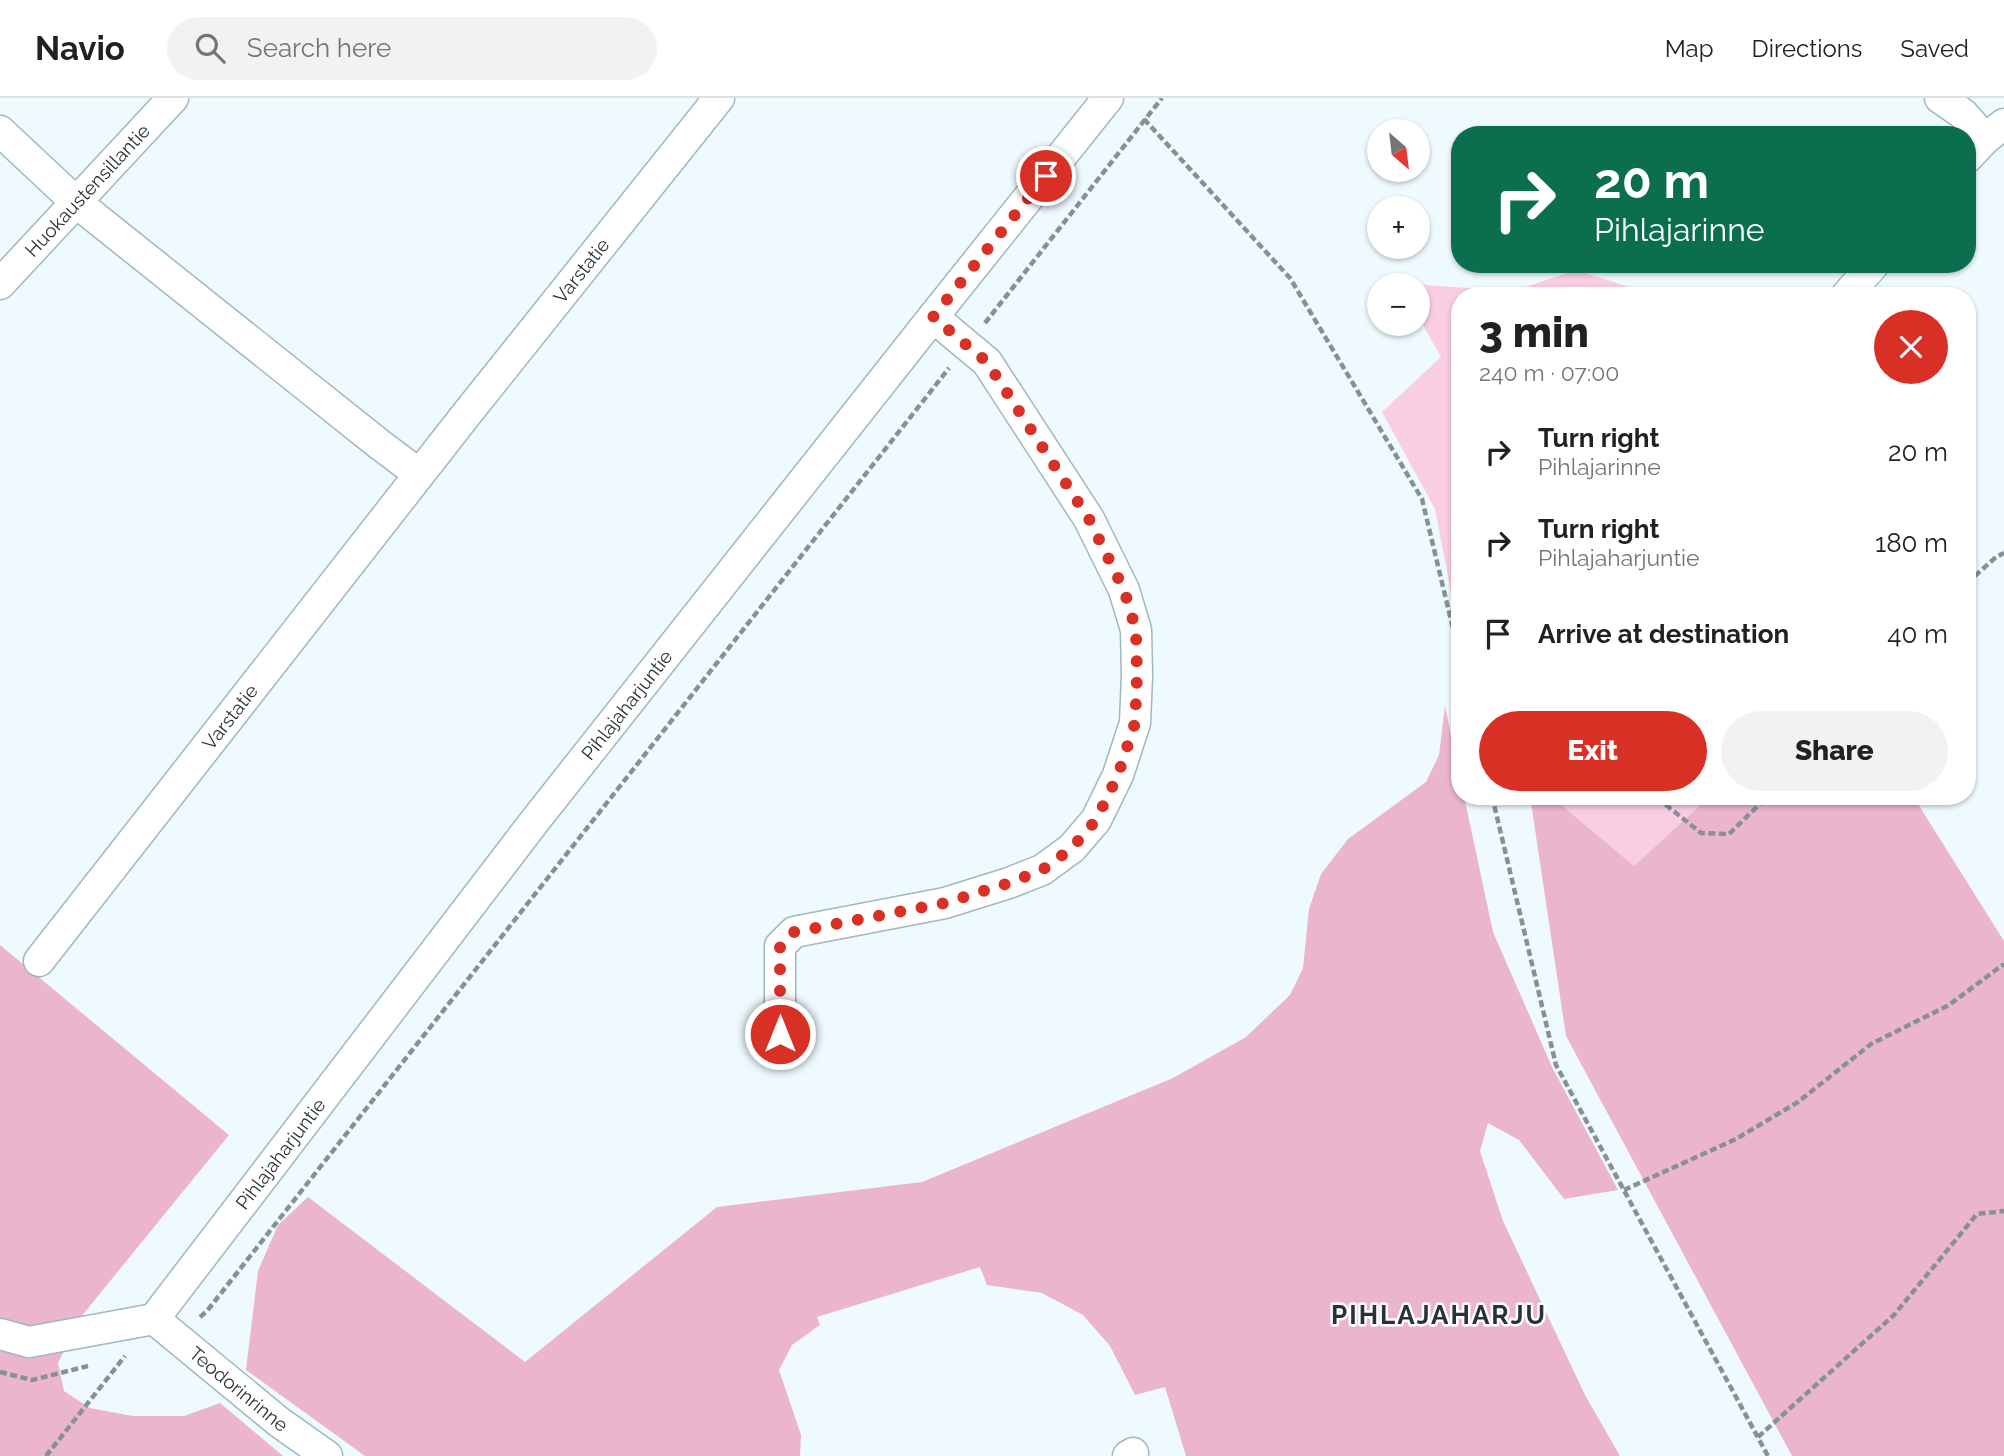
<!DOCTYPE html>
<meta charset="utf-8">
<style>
body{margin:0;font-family:Raleway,sans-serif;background:#f2f2f2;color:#202124;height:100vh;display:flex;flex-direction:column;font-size:26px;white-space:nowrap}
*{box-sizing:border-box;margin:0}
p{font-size:23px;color:#757577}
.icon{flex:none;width:38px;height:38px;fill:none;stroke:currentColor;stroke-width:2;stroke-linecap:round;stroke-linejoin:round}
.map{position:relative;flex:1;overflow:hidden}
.details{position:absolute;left:1451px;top:189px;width:525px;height:518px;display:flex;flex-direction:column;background:#fff;border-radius:28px;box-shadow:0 2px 5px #0004}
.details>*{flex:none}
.hud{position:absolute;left:1451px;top:28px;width:525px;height:147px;border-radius:28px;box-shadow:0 2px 5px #0004;background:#0b6e4f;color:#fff;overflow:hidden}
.needle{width:46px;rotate:152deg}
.tools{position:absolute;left:1367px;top:21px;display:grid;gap:14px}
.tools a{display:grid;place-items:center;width:63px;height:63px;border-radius:50%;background:#fff;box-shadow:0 2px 5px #0004;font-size:35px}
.pin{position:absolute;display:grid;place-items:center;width:60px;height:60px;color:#fff;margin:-30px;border:4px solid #fff;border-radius:50%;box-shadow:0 2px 7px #0007}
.me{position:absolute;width:77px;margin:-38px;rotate:0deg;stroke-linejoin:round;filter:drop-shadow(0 0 5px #0008)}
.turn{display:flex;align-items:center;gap:24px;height:147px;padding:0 28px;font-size:32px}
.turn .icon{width:91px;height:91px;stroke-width:2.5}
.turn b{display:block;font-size:49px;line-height:60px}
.round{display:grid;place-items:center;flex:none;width:74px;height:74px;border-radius:37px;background:#f2f2f2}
.overview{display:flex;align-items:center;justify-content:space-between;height:119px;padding:0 28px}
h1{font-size:42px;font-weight:800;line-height:52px}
.cta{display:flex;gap:14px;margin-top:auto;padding:14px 28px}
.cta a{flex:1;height:80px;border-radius:42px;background:#d93025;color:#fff;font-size:28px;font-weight:800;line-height:80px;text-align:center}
.cta a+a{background:#f2f2f2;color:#202124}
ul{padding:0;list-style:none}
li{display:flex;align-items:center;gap:21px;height:91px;padding:0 28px}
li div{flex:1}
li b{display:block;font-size:26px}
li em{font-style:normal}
header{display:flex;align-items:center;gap:42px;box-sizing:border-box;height:98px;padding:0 35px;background:#fff;border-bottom:2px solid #e0e0e0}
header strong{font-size:33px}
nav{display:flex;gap:38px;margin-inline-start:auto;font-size:24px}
.search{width:490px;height:63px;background:#f2f2f2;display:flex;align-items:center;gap:18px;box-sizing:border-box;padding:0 24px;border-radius:38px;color:#757577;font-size:26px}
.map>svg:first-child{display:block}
.green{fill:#facee2}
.forest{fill:#ecb5ce}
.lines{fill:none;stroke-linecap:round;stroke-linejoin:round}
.minor-casing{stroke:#9eb8c2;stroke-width:33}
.path{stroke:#879195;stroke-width:4.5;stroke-dasharray:7 3.5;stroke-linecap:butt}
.minor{stroke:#fff;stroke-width:30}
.route{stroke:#d93025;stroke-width:12;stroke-dasharray:0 21.6}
.labels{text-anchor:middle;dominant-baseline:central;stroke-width:5;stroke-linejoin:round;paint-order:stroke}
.street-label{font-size:19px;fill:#293337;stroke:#fff}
.district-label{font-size:26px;font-weight:bold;letter-spacing:2px;fill:#293337;stroke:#fff}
</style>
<header>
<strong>Navio</strong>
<div class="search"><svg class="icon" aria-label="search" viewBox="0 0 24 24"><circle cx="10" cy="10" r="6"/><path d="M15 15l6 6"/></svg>Search here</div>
<nav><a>Map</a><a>Directions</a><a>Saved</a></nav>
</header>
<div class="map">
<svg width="2004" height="1358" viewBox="0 0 2004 1358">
<rect width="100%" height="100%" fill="#effafe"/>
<g class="green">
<path d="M1576,172L1654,197L1655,198H1509L1514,193Z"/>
<path d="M1398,185L1496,192L1502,198H1460L1459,536L1435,411L1382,314L1441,259L1418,218V187H1399Z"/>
<path d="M1551,698H1710L1634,768Z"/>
</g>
<g class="forest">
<path d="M1445,608L1459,675L1460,698H1464L1493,834L1552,969L1618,1092L1564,1101L1519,1042L1488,1025L1480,1053L1503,1123L1585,1297L1620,1358H1186L1165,1289L1135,1297L1110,1248L1083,1217L1042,1195L987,1187L980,1169L817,1219L820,1227L792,1247L779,1272L801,1337L800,1358H365L246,1272L258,1173L278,1127L308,1099L525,1264L717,1109L922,1084L1173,980L1246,939L1290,897L1303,870L1309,811L1321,776L1348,741L1426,684L1439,657Z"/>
<path d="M1530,698H1551L1634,768L1710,698H1913L2004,843V1358H1792L1566,938Z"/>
<path d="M0,847L229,1037L80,1220L58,1265L64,1293L90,1310L133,1318H184L220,1305L283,1358H0Z"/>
</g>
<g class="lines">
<g class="minor-casing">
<g id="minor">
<path d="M1940,0L1963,16L1985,41"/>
<path d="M0,33L77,105L379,346L419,376"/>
<path d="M1967,60L1985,41L2004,26"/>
<path id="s1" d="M0,186L173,0"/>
<path d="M1846,198L1874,166"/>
<path id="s2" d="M39,863L465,318L719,0"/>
<path d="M780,936V848L794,834L945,805L1009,785L1042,772L1072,750L1096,722L1118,677L1135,625L1137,578L1136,532L1124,492L1089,421L987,264L933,219"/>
<path id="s3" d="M154,1221L534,724L933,219L1108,0"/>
<path id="s4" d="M154,1221L279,1324L327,1358"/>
<path d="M0,1236L29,1244L154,1221"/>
<path d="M1128,1358L1133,1355"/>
</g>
</g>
<g class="path">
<path d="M1144,21L1290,180L1422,401L1460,560"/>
<path d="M985,225L1162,0"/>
<path d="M1967,485L1996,459L2004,455"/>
<path d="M1492,698L1556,967L1768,1358"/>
<path d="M1660,698L1666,707L1701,735L1729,736L1768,698"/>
<path d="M1624,1092L1736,1041L1798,1004L1871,946L1949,907L2004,866"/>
<path d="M200,1219L207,1213L949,270"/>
<path d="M0,1274L32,1282L88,1268"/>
<path d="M1758,1339L1894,1217L1977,1116L2004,1113"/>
<path d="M46,1358L125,1258"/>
</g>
<use href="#minor" class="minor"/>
</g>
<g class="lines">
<path class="route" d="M780,936V848L794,834L945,805L1009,785L1042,772L1072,750L1096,722L1118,677L1135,625L1137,578L1136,532L1124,492L1089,421L987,264L933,219L1046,78"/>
</g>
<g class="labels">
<g class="street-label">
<text stroke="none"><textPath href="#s1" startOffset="128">Huokaustensillantie</textPath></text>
<text stroke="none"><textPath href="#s2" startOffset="878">Varstatie</textPath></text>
<text stroke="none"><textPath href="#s3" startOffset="775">Pihlajaharjuntie</textPath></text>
<text stroke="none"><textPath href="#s2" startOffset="310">Varstatie</textPath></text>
<text stroke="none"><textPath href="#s3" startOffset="208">Pihlajaharjuntie</textPath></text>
<text stroke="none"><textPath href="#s4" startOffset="110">Teodorinrinne</textPath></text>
</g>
<g class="district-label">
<text x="1439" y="1217">PIHLAJAHARJU</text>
</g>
</g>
</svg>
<div class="tools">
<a><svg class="needle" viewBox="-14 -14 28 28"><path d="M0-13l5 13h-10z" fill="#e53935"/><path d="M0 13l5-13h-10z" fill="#757577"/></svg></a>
<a>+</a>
<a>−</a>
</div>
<div class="pin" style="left:1046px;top:78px;background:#d93025"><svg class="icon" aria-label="arrive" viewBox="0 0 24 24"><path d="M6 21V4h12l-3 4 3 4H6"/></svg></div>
<svg class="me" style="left:780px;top:936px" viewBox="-20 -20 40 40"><circle r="17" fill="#d93025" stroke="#fff" stroke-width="3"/><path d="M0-11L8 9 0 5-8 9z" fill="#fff"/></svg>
<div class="hud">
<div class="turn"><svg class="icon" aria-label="right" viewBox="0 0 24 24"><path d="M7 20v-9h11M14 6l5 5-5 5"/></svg><div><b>20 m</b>Pihlajarinne</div></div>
</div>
<section class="details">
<div class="overview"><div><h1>3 min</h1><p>240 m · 07:00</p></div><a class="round" style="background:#d93025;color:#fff"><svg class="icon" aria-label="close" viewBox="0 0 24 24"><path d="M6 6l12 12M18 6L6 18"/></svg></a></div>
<ul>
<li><svg class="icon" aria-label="right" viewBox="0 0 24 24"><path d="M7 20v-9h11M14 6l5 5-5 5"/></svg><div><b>Turn right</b><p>Pihlajarinne</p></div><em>20 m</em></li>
<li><svg class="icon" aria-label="right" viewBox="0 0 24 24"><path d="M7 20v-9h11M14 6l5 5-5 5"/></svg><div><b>Turn right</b><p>Pihlajaharjuntie</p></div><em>180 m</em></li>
<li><svg class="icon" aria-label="arrive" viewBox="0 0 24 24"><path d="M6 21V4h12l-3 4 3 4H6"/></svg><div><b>Arrive at destination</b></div><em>40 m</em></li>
</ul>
<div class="cta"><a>Exit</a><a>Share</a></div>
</section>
</div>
